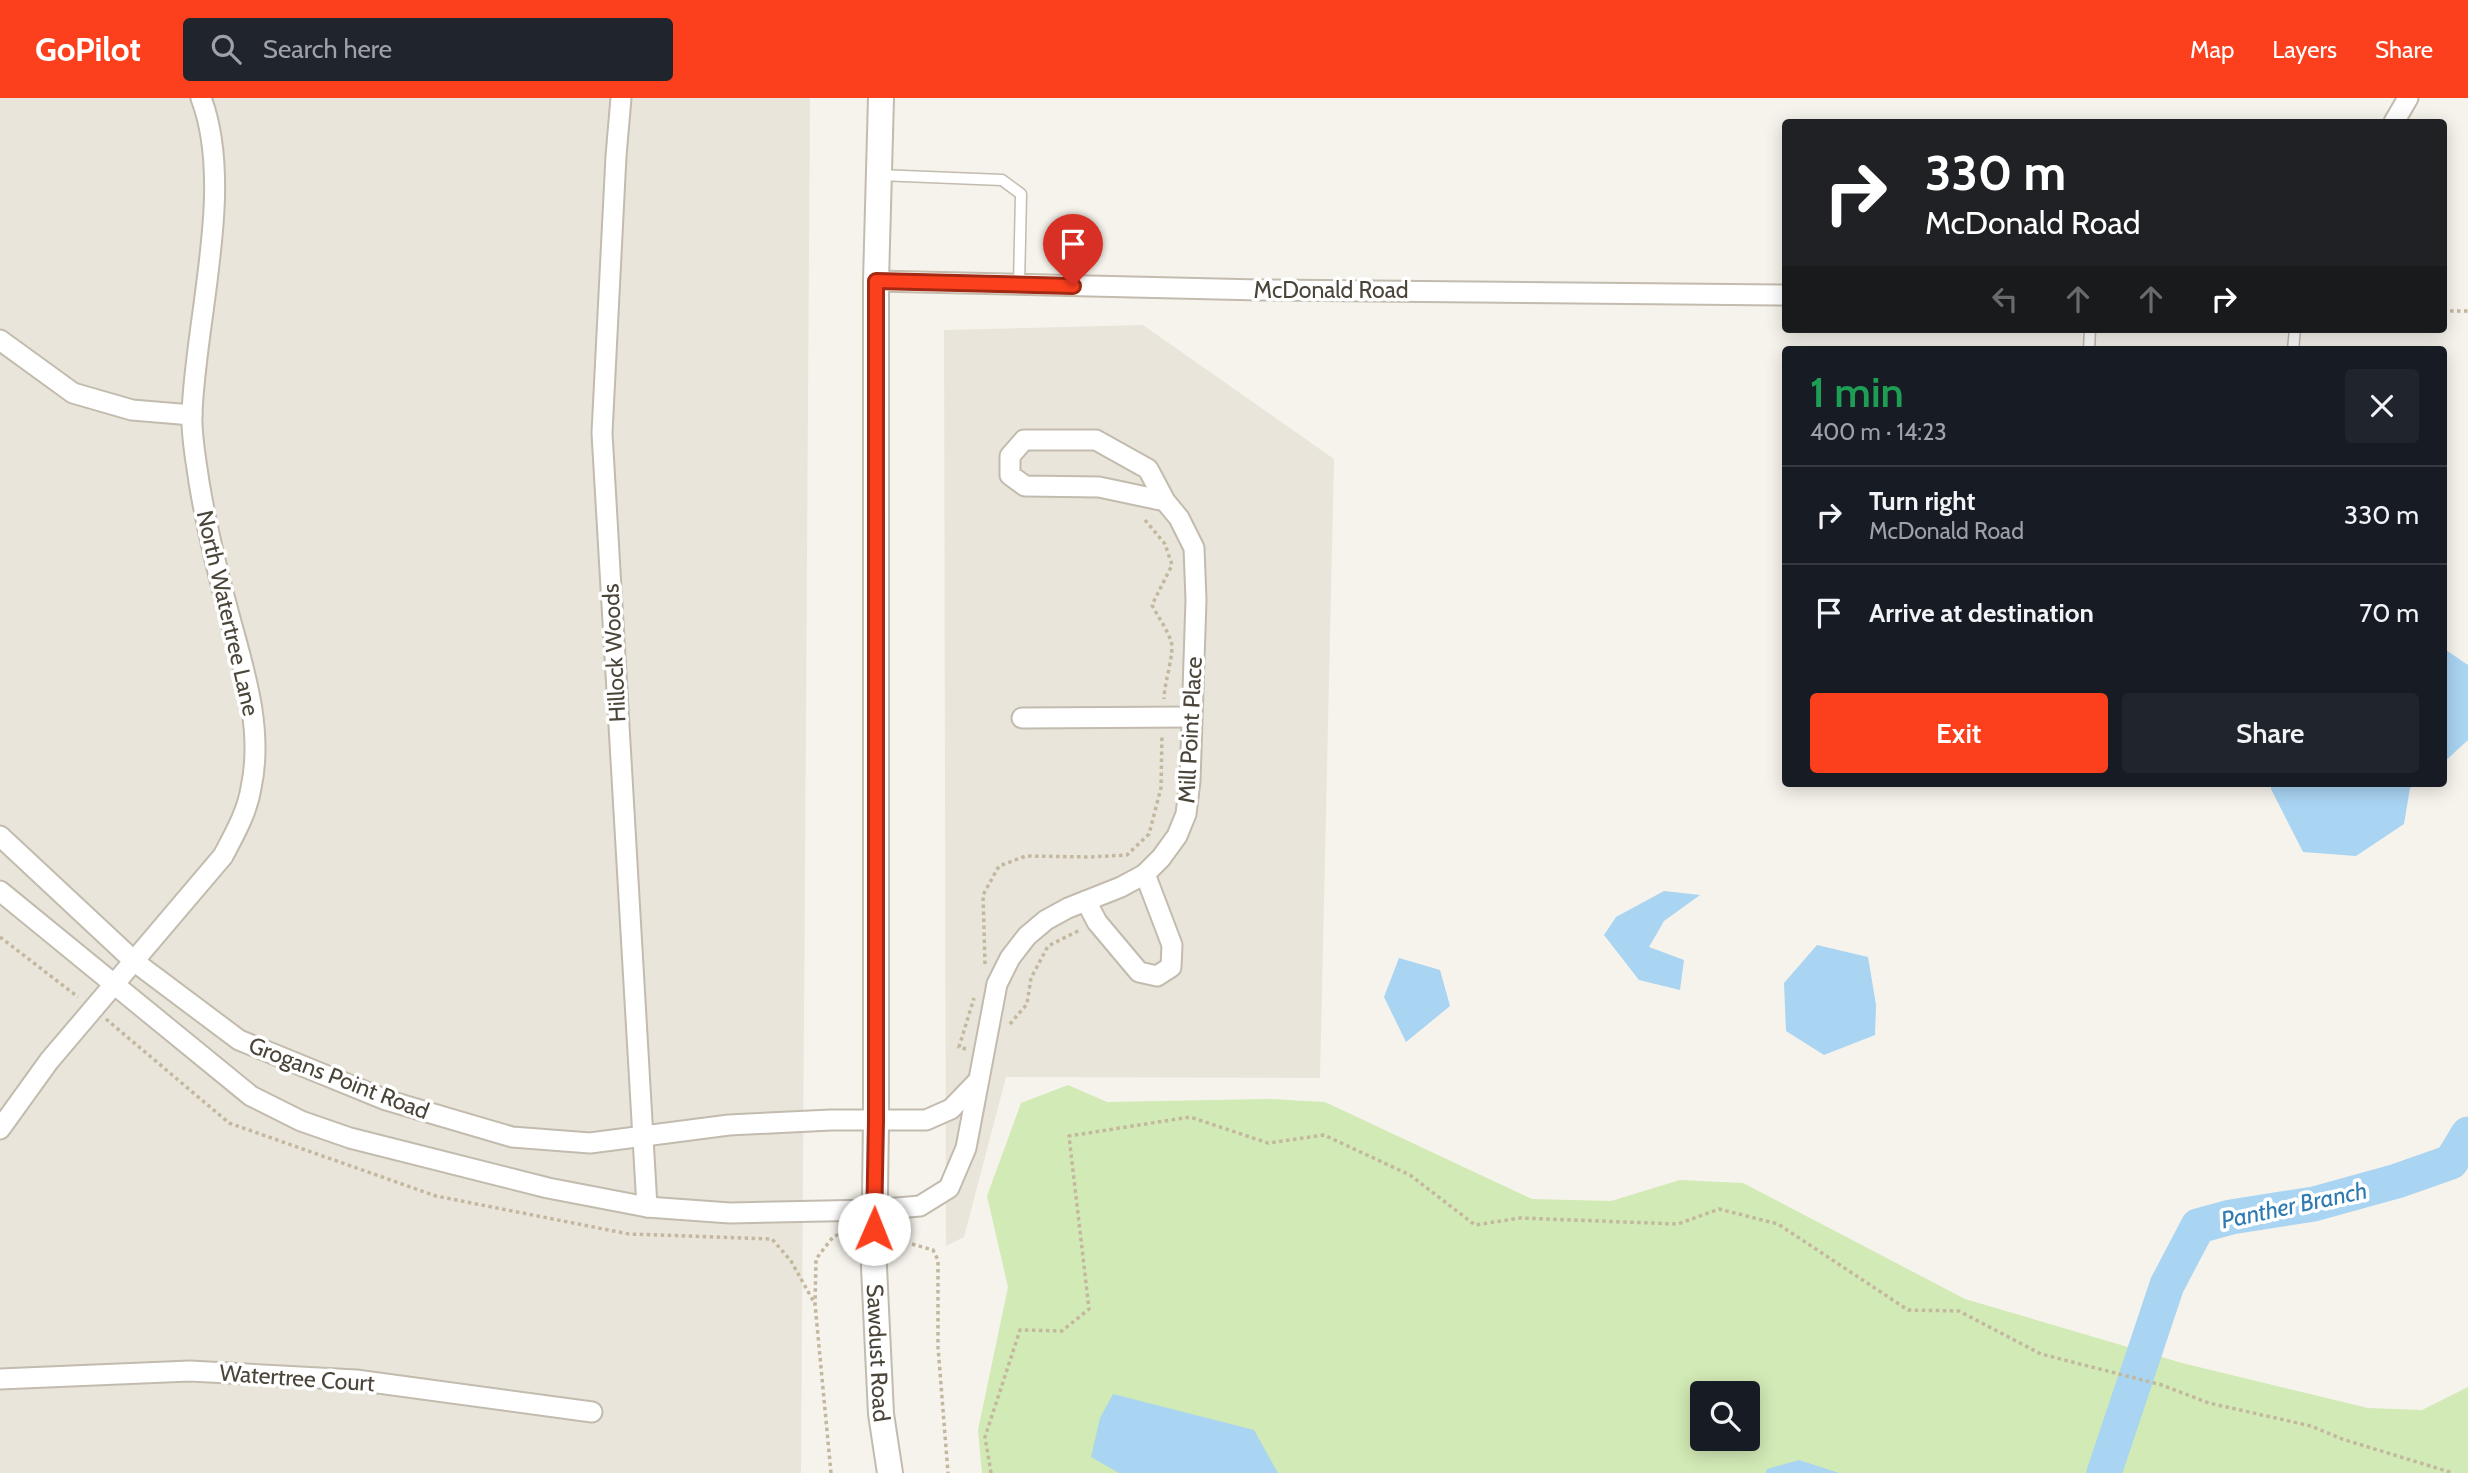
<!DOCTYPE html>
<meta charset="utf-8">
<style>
body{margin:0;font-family:Cabin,sans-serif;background:#20242c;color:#f1f3f6;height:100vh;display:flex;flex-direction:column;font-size:26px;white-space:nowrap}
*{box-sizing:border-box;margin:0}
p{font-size:23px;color:#9ea1a6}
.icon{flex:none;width:38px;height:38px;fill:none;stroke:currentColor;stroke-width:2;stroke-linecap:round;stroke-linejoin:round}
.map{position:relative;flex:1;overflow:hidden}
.panel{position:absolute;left:1782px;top:248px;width:665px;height:441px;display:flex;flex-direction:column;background:#171b24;border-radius:7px;box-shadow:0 4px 18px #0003}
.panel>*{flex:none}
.top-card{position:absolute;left:1782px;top:21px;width:665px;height:214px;border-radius:7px;box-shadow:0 4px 18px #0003;background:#202124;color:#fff;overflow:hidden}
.controls{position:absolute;left:1690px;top:1283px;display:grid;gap:14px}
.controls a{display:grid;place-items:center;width:70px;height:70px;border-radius:7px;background:#171b24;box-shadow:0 4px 18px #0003;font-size:35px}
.pin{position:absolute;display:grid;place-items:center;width:60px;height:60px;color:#fff;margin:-72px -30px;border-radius:50% 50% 50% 0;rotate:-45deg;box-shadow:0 0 7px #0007}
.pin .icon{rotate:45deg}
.me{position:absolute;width:77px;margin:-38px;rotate:1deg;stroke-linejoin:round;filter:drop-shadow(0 0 5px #0008)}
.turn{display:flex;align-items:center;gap:24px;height:147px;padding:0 28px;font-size:32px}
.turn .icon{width:91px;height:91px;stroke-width:2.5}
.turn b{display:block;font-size:49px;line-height:60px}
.lanes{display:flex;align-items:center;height:66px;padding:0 28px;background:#0003;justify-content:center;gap:35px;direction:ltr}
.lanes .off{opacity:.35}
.round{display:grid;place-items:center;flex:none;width:74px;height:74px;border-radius:7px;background:#20242c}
.head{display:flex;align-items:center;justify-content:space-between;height:119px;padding:0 28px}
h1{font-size:42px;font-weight:600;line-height:52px;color:#1e9e55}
.action{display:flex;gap:14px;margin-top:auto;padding:14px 28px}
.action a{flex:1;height:80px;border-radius:7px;background:#fc3f1d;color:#fff;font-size:28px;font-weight:600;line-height:80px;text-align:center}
.action a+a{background:#20242c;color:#f1f3f6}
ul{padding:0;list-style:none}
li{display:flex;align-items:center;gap:21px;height:98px;padding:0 28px;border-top:2px solid #363941}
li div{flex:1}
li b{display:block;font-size:26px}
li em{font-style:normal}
header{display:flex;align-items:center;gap:42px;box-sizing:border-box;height:98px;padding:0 35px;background:#fc3f1d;color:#fff}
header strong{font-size:33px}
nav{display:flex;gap:38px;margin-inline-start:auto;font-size:24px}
.search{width:490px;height:63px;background:#20242c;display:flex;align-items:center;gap:18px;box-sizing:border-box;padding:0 24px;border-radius:7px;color:#9ea1a6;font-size:26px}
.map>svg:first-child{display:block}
.residential{fill:#eae5da}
.green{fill:#d2eab5;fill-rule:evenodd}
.water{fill:#a9d4f2}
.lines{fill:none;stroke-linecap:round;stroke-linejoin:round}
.river{stroke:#a9d4f2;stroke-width:35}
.service-casing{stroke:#c2bbae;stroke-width:13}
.minor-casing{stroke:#c2bbae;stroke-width:23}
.tertiary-casing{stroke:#c2bbae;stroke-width:28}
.path{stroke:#c4b79f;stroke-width:3.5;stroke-dasharray:3.5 3.5;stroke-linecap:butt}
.service{stroke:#fff;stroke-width:10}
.minor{stroke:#fff;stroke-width:19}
.tertiary{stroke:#fff;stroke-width:24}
.route-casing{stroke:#a42913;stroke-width:18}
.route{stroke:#fc3f1d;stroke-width:12}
.labels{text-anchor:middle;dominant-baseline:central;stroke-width:7;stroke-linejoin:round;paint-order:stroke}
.street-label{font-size:23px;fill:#4b4439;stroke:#fff}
.water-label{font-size:24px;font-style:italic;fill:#2e7ab2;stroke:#fff}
</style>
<header>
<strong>GoPilot</strong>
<div class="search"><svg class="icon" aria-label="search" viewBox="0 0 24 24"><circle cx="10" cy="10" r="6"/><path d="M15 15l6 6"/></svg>Search here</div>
<nav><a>Map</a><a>Layers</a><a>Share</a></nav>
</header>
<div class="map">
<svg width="2468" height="1375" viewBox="0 0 2468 1375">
<rect width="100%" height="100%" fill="#f6f3ec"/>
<g class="residential">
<path d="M0,0H810L801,1375H0Z"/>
<path d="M1143,227L1334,361L1320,980L1006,979L964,1139L946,1148L944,232Z"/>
</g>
<path class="green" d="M1068,987L1107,1004L1268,1001L1325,1004L1532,1101L1611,1103L1680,1082L1743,1085L1965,1201L2182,1265L2368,1310L2422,1312L2468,1289V1375H982L978,1332L1008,1189L987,1098L1021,1005ZM1703,1295H1748V1340H1703Z"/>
<g class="water">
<path d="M2443,550L2468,567V642L2443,665Z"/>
<path d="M2271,686H2416L2410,690L2404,726L2356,758L2303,754L2271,691Z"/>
<path d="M1664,793L1700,797L1664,823L1649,849L1684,862L1680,892L1639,882L1604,837L1616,819Z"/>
<path d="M1817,847L1868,859L1876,907L1875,937L1824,957L1786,933L1784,885Z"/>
<path d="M1399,860L1440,872L1450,908L1406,944L1384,899Z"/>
<path d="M1113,1296L1254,1332L1278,1375H1119L1091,1359L1100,1320Z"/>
<path d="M1799,1362L1839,1375H1766L1767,1371Z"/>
</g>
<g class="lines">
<path class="river" d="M2104,1375L2167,1187L2198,1128L2231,1119L2314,1106L2397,1083L2451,1064L2468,1036"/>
<g class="service-casing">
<g id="service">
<path d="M879,77L1002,82L1021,96L1019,187"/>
<path d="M2089,252L2090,231"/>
<path d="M2293,252L2295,231"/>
</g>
</g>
<g class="minor-casing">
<g id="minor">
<path d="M621,0L616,58L602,335L647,1109"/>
<path d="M2394,24L2408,0"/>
<path d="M876,183L1260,192L1785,197"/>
<path d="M0,242L73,295L132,312L192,317"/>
<path d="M1022,620L1190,619"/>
<path d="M0,738L135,864L239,942L386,1002L512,1039L590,1045L729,1027L831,1022H926L951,1011L978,983"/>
<path d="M0,793L251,998L301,1023L350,1040L548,1090L647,1109L730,1115L874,1112L920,1108L949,1090L966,1050L997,886L1010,860L1027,838L1046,822L1068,810L1121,789L1145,776L1161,760L1177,738L1186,716L1190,683L1196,502L1194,450L1179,420L1165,403L1148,371L1096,342H1024L1010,358V377L1025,388L1099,389L1165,403"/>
<path d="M1086,803L1097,824L1139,874L1157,878L1171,869L1172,847L1145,776"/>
<path d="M0,1031L49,963L223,758C234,737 247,715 251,690C263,634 246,578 231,524C218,477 207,432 199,384C196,362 191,338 192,316C195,222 235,89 201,0"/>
<path d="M0,1281L190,1273L356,1282L592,1314"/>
</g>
</g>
<g class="tertiary-casing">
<g id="tertiary">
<path id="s1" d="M881,0L876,183V1022L874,1169L881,1316L890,1375"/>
</g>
</g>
<g class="path">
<path d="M2443,213H2468"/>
<path d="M1145,422L1165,446L1172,467L1152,507C1158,519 1167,531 1171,543C1175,555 1164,585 1164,601"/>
<path d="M0,839L78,899"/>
<path d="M985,866L983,797L999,768L1026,758L1089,759L1127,757L1149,736L1161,690L1162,636"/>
<path d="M106,921L229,1025L436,1098L629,1136L772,1141L791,1163L815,1206"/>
<path d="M1010,926L1027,906L1031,880L1048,848L1080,832"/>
<path d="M966,951L959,949L974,900"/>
<path d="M912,1146L933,1152L938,1162V1249L948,1375"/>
<path d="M831,1375L815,1206L816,1161L833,1139L846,1133"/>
<path d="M991,1375L985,1339L1020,1232L1062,1233L1089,1211L1069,1038L1190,1019L1268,1045L1324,1037L1410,1077L1475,1127L1520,1120L1678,1126L1719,1111L1778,1126L1908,1212L1959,1213L2041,1256L2162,1287L2209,1305L2311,1328L2342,1341L2453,1375"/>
</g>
<use href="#service" class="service"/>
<use href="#minor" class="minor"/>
<use href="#tertiary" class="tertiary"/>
</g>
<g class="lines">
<g class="route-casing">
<path id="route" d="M874,1131L876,1022V183L1073,188"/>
</g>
<use href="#route" class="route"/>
</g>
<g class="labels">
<g class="street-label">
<text x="1331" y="192">McDonald Road</text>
<text transform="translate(228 515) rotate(77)">North Watertree Lane</text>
<text transform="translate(614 555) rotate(-93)">Hillock Woods</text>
<text transform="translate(1190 632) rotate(-87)">Mill Point Place</text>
<text transform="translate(339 980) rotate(21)">Grogans Point Road</text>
<text stroke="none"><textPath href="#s1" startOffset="1255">Sawdust Road</textPath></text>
<text transform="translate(297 1280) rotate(4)">Watertree Court</text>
</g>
<g class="water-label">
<text transform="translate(2294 1107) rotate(-12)">Panther Branch</text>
</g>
</g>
</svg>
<div class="controls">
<a><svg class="icon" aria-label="search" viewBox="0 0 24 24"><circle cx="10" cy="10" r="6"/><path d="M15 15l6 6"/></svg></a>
</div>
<div class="pin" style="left:1073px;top:188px;background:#d93025"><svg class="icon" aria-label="arrive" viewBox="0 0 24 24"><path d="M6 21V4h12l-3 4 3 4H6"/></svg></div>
<svg class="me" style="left:874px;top:1131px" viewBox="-20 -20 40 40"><circle r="19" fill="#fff"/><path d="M0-13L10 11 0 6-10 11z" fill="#fc3f1d"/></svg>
<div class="top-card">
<div class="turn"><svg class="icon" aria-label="right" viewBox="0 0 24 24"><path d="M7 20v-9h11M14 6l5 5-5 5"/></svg><div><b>330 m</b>McDonald Road</div></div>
<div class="lanes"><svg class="icon off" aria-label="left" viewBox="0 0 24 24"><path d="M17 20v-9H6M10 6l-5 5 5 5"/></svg><svg class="icon off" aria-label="ahead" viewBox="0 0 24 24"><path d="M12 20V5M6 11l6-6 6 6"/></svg><svg class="icon off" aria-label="ahead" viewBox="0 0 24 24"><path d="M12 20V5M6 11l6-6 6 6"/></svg><svg class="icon" aria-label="right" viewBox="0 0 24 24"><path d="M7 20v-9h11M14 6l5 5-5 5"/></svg></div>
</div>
<section class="panel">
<div class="head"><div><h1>1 min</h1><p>400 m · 14:23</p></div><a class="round"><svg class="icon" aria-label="close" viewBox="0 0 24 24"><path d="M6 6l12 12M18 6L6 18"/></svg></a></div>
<ul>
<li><svg class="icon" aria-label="right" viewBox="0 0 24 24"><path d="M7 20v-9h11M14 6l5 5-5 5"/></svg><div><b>Turn right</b><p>McDonald Road</p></div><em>330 m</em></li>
<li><svg class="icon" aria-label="arrive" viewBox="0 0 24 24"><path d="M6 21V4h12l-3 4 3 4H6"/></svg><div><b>Arrive at destination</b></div><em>70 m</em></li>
</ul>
<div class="action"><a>Exit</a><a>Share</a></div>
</section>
</div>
